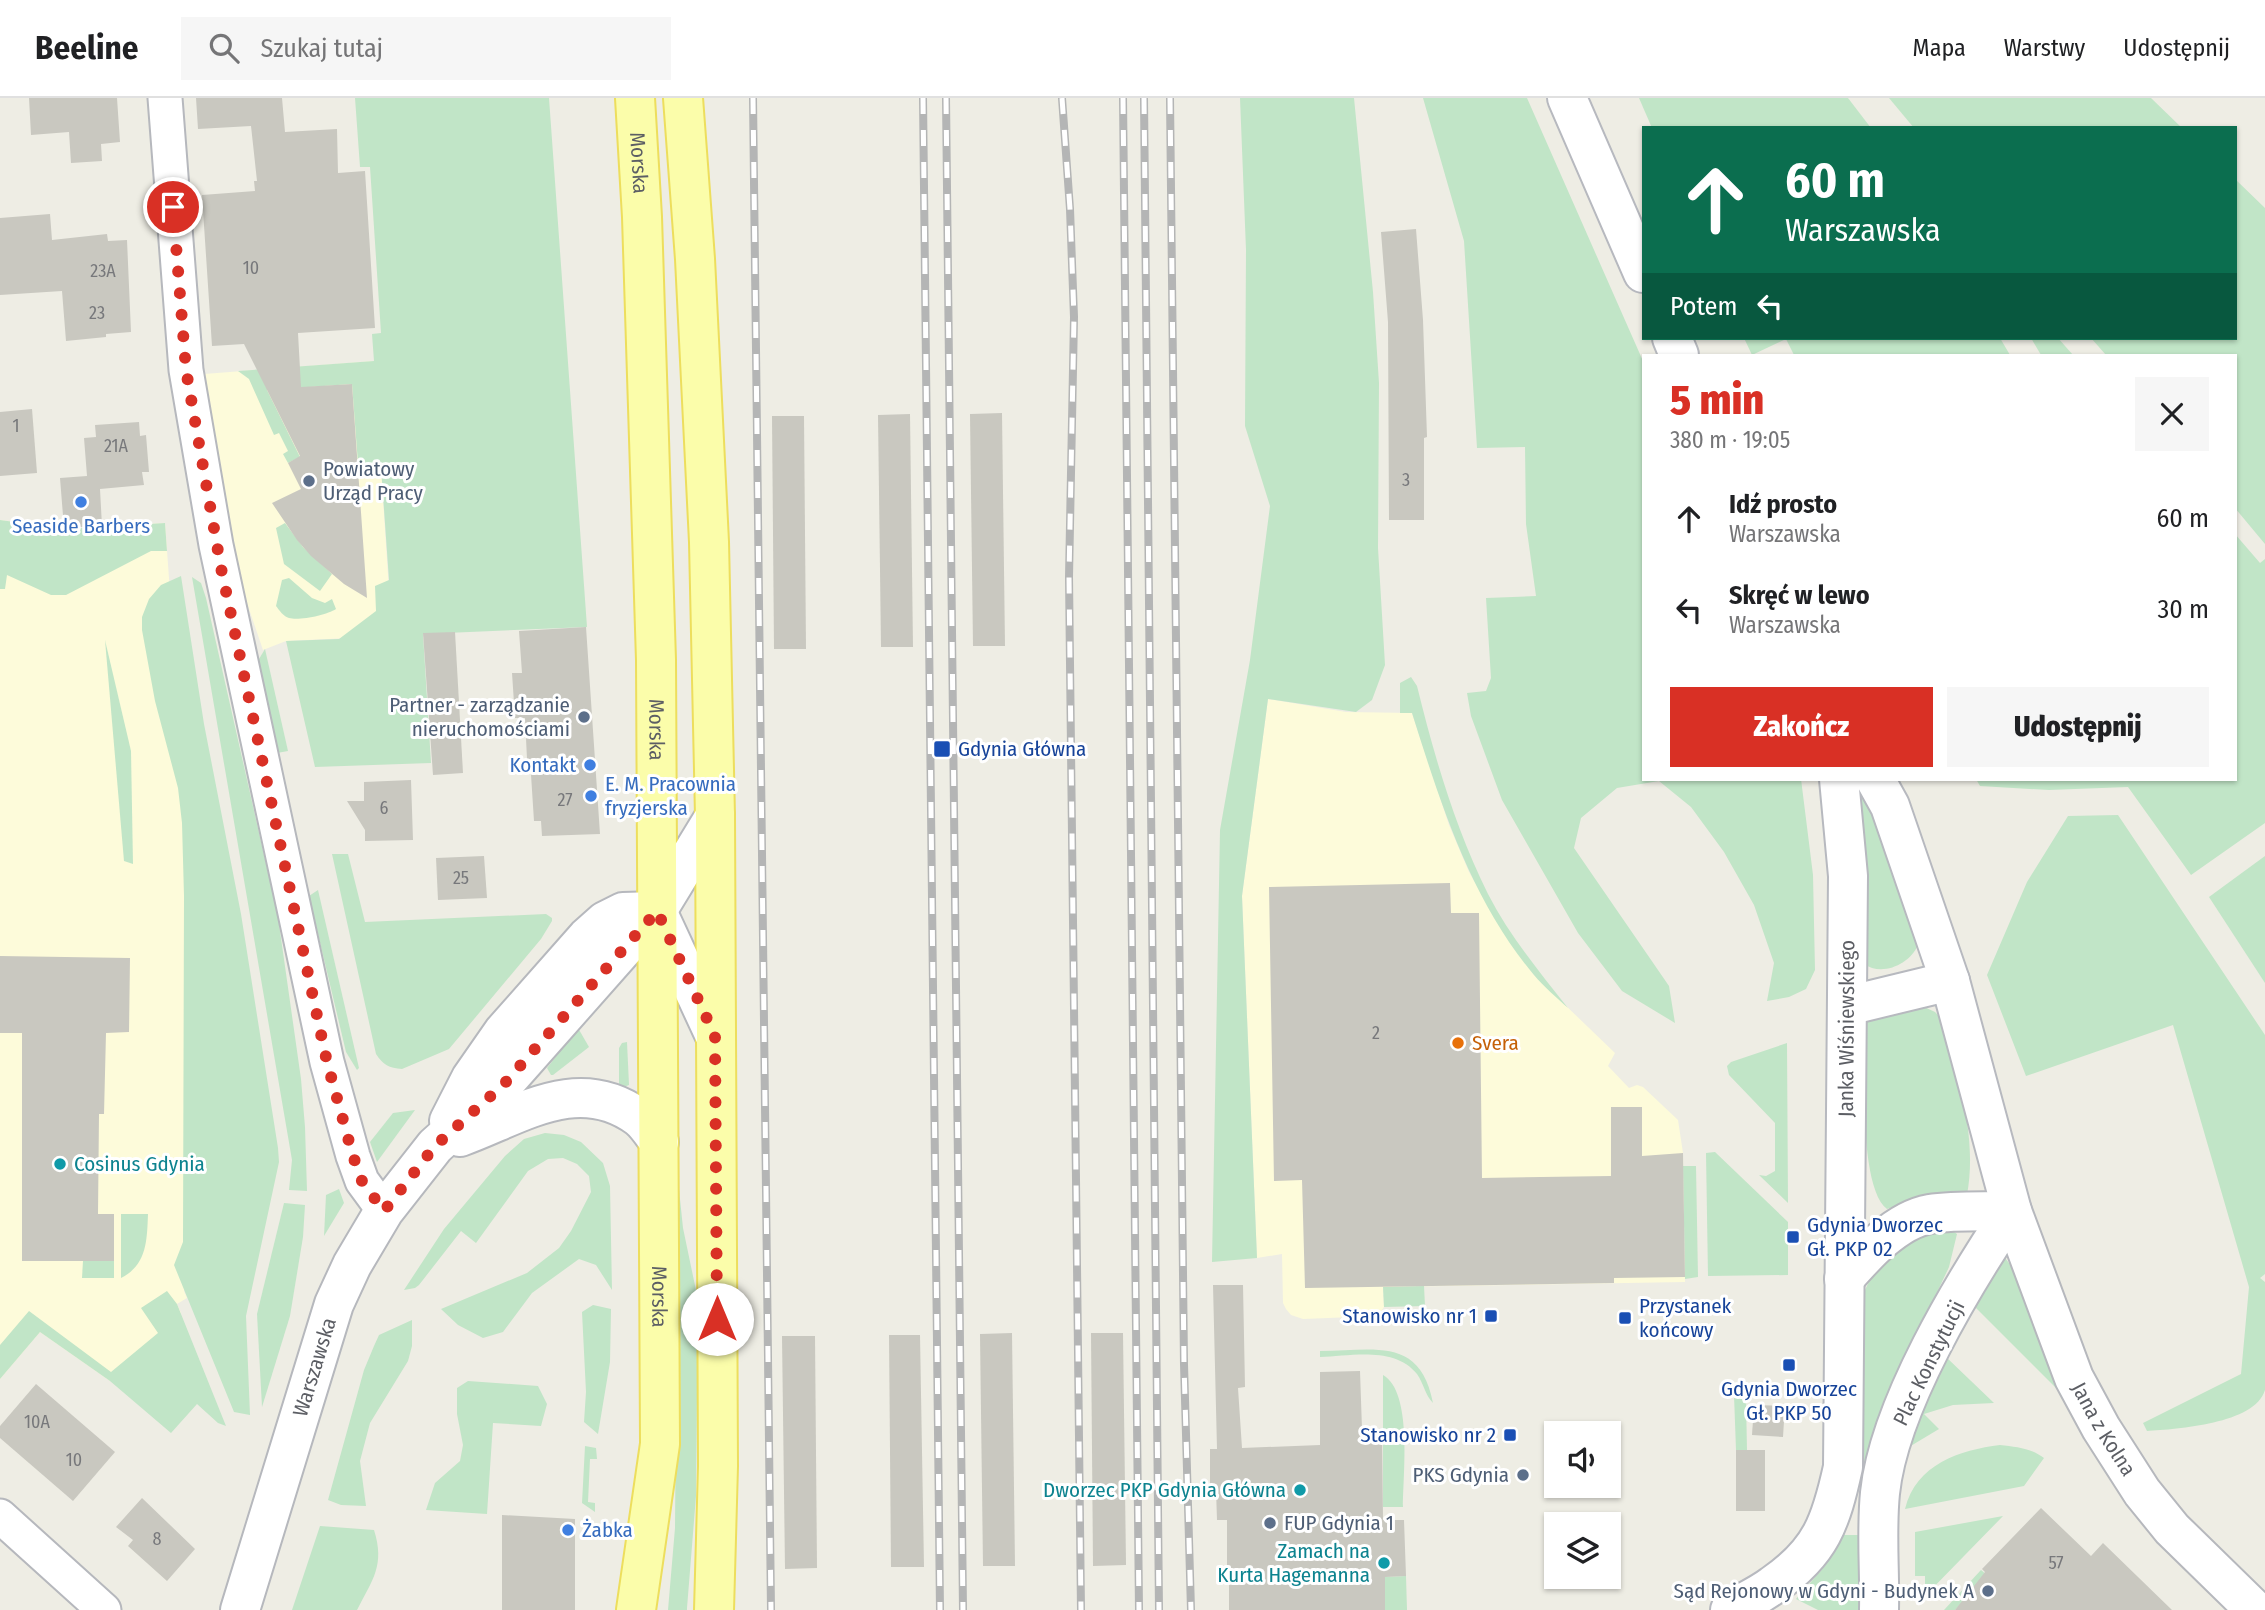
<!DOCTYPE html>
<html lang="pl">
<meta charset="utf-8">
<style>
body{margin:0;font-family:"Fira Sans Condensed",sans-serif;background:#f6f6f6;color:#202124;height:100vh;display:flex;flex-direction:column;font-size:26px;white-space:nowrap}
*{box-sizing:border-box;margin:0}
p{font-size:23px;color:#757577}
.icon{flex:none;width:38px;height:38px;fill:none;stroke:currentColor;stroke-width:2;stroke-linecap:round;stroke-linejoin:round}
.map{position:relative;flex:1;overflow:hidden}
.panel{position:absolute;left:1642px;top:256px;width:595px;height:427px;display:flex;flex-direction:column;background:#fff;border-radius:0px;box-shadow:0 2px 5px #0004}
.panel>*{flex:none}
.top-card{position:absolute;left:1642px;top:28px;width:595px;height:214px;border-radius:0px;box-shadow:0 2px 5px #0004;background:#0b6e4f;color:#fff;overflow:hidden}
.controls{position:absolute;left:1544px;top:1323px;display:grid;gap:14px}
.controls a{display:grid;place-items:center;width:77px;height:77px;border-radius:0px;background:#fff;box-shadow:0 2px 5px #0004;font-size:35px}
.pin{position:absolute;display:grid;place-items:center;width:60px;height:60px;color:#fff;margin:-30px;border:4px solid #fff;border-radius:50%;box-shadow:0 2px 7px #0007}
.me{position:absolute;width:77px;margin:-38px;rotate:0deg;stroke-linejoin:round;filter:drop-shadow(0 0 5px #0008)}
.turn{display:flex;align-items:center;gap:24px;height:147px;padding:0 28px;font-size:32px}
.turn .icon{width:91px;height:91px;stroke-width:2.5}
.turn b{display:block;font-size:49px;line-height:60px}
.then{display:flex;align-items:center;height:66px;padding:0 28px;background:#0003;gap:14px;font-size:26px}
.round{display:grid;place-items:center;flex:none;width:74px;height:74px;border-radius:0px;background:#f6f6f6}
.summary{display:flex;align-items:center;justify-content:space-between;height:119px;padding:0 28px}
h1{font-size:42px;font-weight:800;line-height:52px;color:#d93025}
.primary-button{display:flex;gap:14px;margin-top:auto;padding:14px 28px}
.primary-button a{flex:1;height:80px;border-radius:0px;background:#d93025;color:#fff;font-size:28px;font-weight:800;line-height:80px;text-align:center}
.primary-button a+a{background:#f6f6f6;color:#202124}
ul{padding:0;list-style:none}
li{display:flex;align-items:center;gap:21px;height:91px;padding:0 28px}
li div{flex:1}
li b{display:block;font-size:26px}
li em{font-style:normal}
header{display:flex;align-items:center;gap:42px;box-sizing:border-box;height:98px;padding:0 35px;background:#fff;border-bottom:2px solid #e0e0e0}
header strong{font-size:33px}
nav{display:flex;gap:38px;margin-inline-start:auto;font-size:24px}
.search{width:490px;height:63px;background:#f6f6f6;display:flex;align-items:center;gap:18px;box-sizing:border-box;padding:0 24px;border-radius:0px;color:#757577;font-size:26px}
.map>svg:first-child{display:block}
.commercial{fill:#fdfbda}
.green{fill:#c1e5c7}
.building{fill:#c9c8c0}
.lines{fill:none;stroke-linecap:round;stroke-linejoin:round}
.minor-casing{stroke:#b6b8bd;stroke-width:37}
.tertiary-casing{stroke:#b6b8bd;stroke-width:42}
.secondary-casing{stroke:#b7b9bf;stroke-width:42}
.primary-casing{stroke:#edde5d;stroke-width:42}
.minor{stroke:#fff;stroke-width:33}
.tertiary{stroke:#fff;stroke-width:38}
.secondary{stroke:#fff;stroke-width:38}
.primary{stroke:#fbfdaa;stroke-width:38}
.rail-casing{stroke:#b4b5b5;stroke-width:8}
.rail{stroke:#fff;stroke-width:5;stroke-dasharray:16;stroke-linecap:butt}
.route{stroke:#d93025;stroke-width:12;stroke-dasharray:0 21.6}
.service-dot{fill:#5c6f8a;stroke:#fff;stroke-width:2.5}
.shop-dot{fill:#3f7fe0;stroke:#fff;stroke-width:2.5}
.transit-dot{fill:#1a4fb4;stroke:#fff;stroke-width:2.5}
.food-dot{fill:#e8710a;stroke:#fff;stroke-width:2.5}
.culture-dot{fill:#0f9aa8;stroke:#fff;stroke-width:2.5}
.labels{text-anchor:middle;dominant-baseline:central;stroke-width:6;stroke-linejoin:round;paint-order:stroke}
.number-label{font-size:18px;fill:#77787b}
.street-label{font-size:21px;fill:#5c5e64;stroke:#fff}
.service-label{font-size:21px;fill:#4e5e75;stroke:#fff;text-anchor:end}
.shop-label{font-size:21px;fill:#366cbe;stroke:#fff;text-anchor:start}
.transit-label{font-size:21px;fill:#164399;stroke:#fff;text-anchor:start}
.food-label{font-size:21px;fill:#c56008;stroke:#fff;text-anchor:start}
.culture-label{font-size:21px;fill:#0d838f;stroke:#fff;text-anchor:end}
</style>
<header>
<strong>Beeline</strong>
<div class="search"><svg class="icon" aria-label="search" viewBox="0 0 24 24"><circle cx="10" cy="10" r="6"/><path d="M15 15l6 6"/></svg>Szukaj tutaj</div>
<nav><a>Mapa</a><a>Warstwy</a><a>Udostępnij</a></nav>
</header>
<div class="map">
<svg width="2265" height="1512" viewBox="0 0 2265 1512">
<rect width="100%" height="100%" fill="#eeede4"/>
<g class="commercial">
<path d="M374,263L392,538L286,543L263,552L231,458L204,276Z"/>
<path d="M0,422L66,431L165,425L174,549L192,657L184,1193L187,1200L177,1206L181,1215L110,1283L40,1234L0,1281Z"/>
<path d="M1268,601L1346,614L1412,615L1449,727L1469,774L1498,825L1534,877L1615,955L1608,968L1629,990L1637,987L1643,989L1678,1022L1683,1055L1685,1184L1383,1189L1384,1209L1378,1218L1303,1221L1291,1217L1286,1211L1283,1205L1282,1156L1257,1160L1242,798Z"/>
</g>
<g class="green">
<path d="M355,0H549L587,529L423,536L431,665L315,669L286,543L339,541L376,513L375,488L389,482L381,369L359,379L352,286L267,292L300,359L288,365L283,356L288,353L279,335L274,337L249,281L238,273L374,263L372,236L381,235L370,69H360Z"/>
<path d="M1240,0H1354L1373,194L1379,285L1378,450L1385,567L1372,602L1356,614L1268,601L1242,798L1257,1160L1212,1164L1220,732L1250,562L1270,408L1245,328L1246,152Z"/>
<path d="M1423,0H1527L1643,263V681H1801L1813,777L1815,872L1806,891L1789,899L1767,903L1774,865L1754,807L1724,754L1691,709L1659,683L1617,690L1581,720L1574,750L1669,888L1675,925L1622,893L1578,835L1502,702L1471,618L1467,595L1486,593L1491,580L1486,500L1536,498L1526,426L1525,349L1477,350L1464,143Z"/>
<path d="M1639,0H1848L1871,30H1652Z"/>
<path d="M1889,0H2151L2182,30H1914Z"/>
<path d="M2235,81L2265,110V446L2235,410V257H2106L2091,240H2235Z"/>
<path d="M1744,240H2000L2010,257H1794L1786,241L1752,257Z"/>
<path d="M2031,240H2058L2073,257H2041Z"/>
<path d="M0,422L66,431L165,425L167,453H151L66,497H51L7,477L5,491H0Z"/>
<path d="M285,425L303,449L332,476L320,493L284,466L276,430Z"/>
<path d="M2235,436L2260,465L2265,461V725L2191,777L2128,689L2049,692L1980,688L1976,681H2235Z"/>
<path d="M181,478L204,626L241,816L278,1050L279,1064L246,1218L250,1317L234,1314L174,1167L183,1144L184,798L182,725L178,690L155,603L142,532V519L149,501L161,487Z"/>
<path d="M192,479L201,485L206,500L278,819L301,981L305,1029L307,1093L289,1092L292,1062Z"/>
<path d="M289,480L312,500L325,505L332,501L336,511C327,517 299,523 289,520C284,519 279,512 276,508L282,482Z"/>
<path d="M105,542L131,653L133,766L124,763Z"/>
<path d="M265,551L288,653L277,655L256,566Z"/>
<path d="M1411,579L1417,588C1435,661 1455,729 1488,796C1509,837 1540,875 1568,910C1557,900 1544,889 1534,877C1471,802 1441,707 1412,615H1400V585Z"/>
<path d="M1860,681L1869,703L1918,847C1910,866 1882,879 1864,866L1857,741Z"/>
<path d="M2118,717L2265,937V1176L2260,1180L2265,1184V1292C2255,1326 2177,1331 2147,1333L2143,1325L2241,1276L2249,1189L2173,927L2026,978L1987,877L2027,784L2068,718Z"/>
<path d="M332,756H348L365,824L546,816L552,820V823L541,841L449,951L402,971C389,970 383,967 376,956Z"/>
<path d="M2265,758V885L2209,799Z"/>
<path d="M318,792L359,970L357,972L346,954L309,798Z"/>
<path d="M1918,906L1935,914L1941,920C1957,978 1978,1036 1967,1097L1929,1096L1887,1111C1857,1088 1865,956 1866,918Z"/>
<path d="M578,930L589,949L553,977H551L547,970Z"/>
<path d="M627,944L629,987L619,991V950L622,945Z"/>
<path d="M1787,945L1788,1105L1759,1077L1766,1078L1775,1073V1025L1729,977L1727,968L1731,964Z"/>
<path d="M415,1012L377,1064L370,1044L393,1015Z"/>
<path d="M545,1035L564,1037L581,1044L603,1065L610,1088L612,1192L596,1167L579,1161L532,1195L503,1234L483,1240L458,1227L441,1211L527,1175L559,1150L571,1133L591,1094L589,1078L577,1066L563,1060L548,1061L528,1073L476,1145L461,1133L419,1187L415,1190L404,1192L444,1131L505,1058L524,1041Z"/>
<path d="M1715,1054L1788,1124V1177L1708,1178L1706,1055Z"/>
<path d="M1683,1068H1696L1698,1179L1685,1181Z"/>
<path d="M678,1082L683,1130L698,1202L696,1398L687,1510V1512H668L675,1430Z"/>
<path d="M339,1091L344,1105L324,1138L326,1097Z"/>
<path d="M284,1105L305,1107L303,1139L290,1218L262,1309L257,1216Z"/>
<path d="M121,1116H148C147,1142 147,1167 121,1180Z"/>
<path d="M1933,1134H1954L1957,1136L1949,1169L1905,1262L1867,1370L1861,1368L1862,1200C1872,1168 1902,1144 1933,1134Z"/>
<path d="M1996,1152L2003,1157L2017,1176L2061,1295L1975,1209Z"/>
<path d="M83,1163H114V1180H82Z"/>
<path d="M1424,1188L1425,1208L1384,1209L1383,1189Z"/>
<path d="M167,1193L177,1206L226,1328L218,1325L197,1306L171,1335L110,1283L40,1234L0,1281V1247L29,1213L111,1274L158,1235L141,1210Z"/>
<path d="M593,1207L611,1211L610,1264L598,1336L584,1324L586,1294L582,1214Z"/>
<path d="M412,1222V1248L408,1263L370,1325L360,1363L366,1408L341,1407L328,1402L364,1272L374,1248L379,1237Z"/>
<path d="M1320,1253C1374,1253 1420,1238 1433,1305C1425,1297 1424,1286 1417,1276C1395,1248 1351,1258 1320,1259Z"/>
<path d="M1946,1259L1994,1305L1953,1307L1924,1316L1939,1331L1909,1349L1919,1317Z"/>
<path d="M1383,1277C1413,1294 1403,1377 1403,1409H1383Z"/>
<path d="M468,1283L538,1288L547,1306L541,1328L493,1325L487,1416L426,1412L435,1385L460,1363L463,1347L457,1316V1290Z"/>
<path d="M1736,1296L1746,1301L1747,1353L1736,1352L1734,1297Z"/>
<path d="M2000,1347C2016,1349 2031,1350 2044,1360L2024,1388L1905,1411C1916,1366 1960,1352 2000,1347Z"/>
<path d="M585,1348L596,1350L597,1361H590L588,1404L595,1405V1414L582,1405Z"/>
<path d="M2003,1418L1925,1498V1478H1915V1434Z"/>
<path d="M320,1428L374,1432C385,1467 373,1481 357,1512H292Z"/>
<path d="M1844,1437H1862L1861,1512H1818L1796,1501L1825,1468Z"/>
<path d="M1981,1472L1987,1477L1955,1512H1944Z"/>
<path d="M1406,1478L1407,1512H1385V1479Z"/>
</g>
<g class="building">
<path d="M29,0H117L120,44L101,46L102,63L71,65L69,34L31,37Z"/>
<path d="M196,0H282L285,34L337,31L338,75L365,73L375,230L298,235L301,289L352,286L367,500L344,486L311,458L297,442L272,405L301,391L288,365L300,358L244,246L212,248L202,97L255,93L254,83H257L251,28L198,31Z"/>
<path d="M50,116L52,142L107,136L108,143L127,142L131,234L106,236V239L66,243L62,193L0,197V120Z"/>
<path d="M1416,131L1423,222L1427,339L1424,340V422H1389L1388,224L1381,134Z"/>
<path d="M32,311L37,375L0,378V314Z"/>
<path d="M1002,315L1005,548H973L970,316Z"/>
<path d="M910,316L913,549H881L878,317Z"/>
<path d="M772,318H804L806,551H774Z"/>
<path d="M139,324L140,338L146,337L149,374H142L144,387L100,391L102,428L64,430L60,380L87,378L84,340L96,339L95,327Z"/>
<path d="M586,529L600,736L542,738L541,723H534L530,661H527L525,620H515L512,575H522L519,533Z"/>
<path d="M455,534L463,675L433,677L423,535Z"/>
<path d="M411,682L413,742L365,743V732L347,703H364V684Z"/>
<path d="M484,758L487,800L438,802L436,760Z"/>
<path d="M1450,785L1451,815H1479L1482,1080L1611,1078V1009H1642V1058L1683,1055L1685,1179L1614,1180V1185L1305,1190L1302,1082L1274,1083L1269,789Z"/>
<path d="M0,858L130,860L129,934L106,935L104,1016H99L98,1116H114V1163H22V935H0Z"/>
<path d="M1213,1187H1243L1245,1289L1238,1290L1242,1350L1320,1347V1274L1360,1273L1362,1331L1382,1330L1383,1422H1404L1406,1478L1385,1479V1512H1229V1487H1227V1422H1217L1216,1392H1210V1351H1217Z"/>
<path d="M1012,1235L1015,1468H983L980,1236Z"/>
<path d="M1091,1235H1123L1126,1467L1093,1468Z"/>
<path d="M889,1237H920L924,1469H891Z"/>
<path d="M782,1238H815L817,1470L785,1471Z"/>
<path d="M36,1286L115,1354L73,1403L0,1340V1328Z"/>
<path d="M1754,1307L1785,1308L1783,1339L1752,1337Z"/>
<rect x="1736" y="1352" width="29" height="61"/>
<path d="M142,1400L195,1451L167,1483L128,1448L133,1442L116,1429Z"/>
<path d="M2041,1410L2091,1458L2103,1445L2172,1512H1955L1985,1474L1982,1471Z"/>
<path d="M502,1417L575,1421V1512H502Z"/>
</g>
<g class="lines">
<g class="minor-casing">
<g id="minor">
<path d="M165,0L186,272L216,447L327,964L353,1058L362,1083L384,1113"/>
<path d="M0,1418L104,1512"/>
</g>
</g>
<g class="tertiary-casing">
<g id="tertiary">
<path d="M657,813L715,938"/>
<path d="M449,1023L471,980L503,934L587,839L605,823L623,814L657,813"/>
<path d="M460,1039C519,1018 577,975 638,1019C646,1025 653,1036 659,1044"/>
<path id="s1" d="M1844,1181C1866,1156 1896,1122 1930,1116C1956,1112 1985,1114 2012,1113L2074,1280L2101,1330L2142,1394L2172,1431L2255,1512"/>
<path id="s2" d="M240,1512L334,1206L352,1167L384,1113L435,1048L504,986L657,813L715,718"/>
</g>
</g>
<g class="secondary-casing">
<g id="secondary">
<path d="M1567,0L1643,175"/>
<path d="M1672,240L1679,257"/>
<path d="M1875,681L1890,708L1950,883L2012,1113C1963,1186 1889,1308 1880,1395C1876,1434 1880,1473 1879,1512"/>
<path d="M1847,908L1950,883"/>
<path id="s3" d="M1730,1512C1744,1504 1760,1497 1773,1487C1821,1454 1831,1424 1843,1369L1848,778L1839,681"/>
</g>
</g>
<g class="primary-casing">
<g id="primary">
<path id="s4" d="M635,0L642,119L656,562L660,1346L636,1512"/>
<path d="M683,0L695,161L709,444L715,718L718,1368L714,1512"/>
</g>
</g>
<use href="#minor" class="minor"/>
<use href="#tertiary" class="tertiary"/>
<use href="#secondary" class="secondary"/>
<use href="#primary" class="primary"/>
<g class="rail-casing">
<g id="rail">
<path d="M753,0L771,1512"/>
<path d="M923,0L940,1512"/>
<path d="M946,0L963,1512"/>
<path d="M1062,0L1070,111L1074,219L1069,479L1081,1512"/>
<path d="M1123,0L1139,1512"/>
<path d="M1144,0L1159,1512"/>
<path d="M1170,0L1184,1266L1191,1512"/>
</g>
</g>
<use href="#rail" class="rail"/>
</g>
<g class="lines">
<path class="route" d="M173,109L186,272L221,470L327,964L353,1058L362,1083L384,1113L435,1048L504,986L657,813L715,938L717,1221"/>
</g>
<g class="service-dot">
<circle cx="309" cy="383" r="7"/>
<circle cx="584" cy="619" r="7"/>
<circle cx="1523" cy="1377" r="7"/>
<circle cx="1270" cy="1425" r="7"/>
<circle cx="1988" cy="1493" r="7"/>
</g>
<g class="shop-dot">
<circle cx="81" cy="404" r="7"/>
<circle cx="590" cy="667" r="7"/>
<circle cx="591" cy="698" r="7"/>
<circle cx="568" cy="1432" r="7"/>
</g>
<g class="transit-dot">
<rect x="933" y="642" width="18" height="18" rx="3.5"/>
<rect x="1786" y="1132" width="14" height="14" rx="3.5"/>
<rect x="1484" y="1211" width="14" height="14" rx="3.5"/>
<rect x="1618" y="1213" width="14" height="14" rx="3.5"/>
<rect x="1782" y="1260" width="14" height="14" rx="3.5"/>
<rect x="1503" y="1330" width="14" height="14" rx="3.5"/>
</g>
<circle class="food-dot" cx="1458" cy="945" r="7"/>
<g class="culture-dot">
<circle cx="60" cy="1066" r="7"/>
<circle cx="1300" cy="1392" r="7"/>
<circle cx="1384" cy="1465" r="7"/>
</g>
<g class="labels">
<g class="number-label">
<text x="251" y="170">10</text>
<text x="103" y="173">23A</text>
<text x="97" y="215">23</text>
<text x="16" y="328">1</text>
<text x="116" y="348">21A</text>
<text x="1406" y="382">3</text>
<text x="565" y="702">27</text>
<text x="384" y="710">6</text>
<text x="461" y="780">25</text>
<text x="1376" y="935">2</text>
<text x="37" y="1324">10A</text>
<text x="74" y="1362">10</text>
<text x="157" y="1441">8</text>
<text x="2056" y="1465">57</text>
</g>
<g class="street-label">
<text stroke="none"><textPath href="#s4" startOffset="65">Morska</textPath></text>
<text stroke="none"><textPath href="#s4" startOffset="632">Morska</textPath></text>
<text stroke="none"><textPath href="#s3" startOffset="630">Janka Wiśniewskiego</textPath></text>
<text stroke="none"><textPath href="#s4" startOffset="1199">Morska</textPath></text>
<text transform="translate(1929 1265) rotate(-64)">Plac Konstytucji</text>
<text stroke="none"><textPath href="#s2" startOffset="254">Warszawska</textPath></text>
<text stroke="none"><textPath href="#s1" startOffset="429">Jana z Kolna</textPath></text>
</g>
<g class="service-label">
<text x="323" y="371" text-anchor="start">Powiatowy<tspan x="323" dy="24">Urząd Pracy</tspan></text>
<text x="570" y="607">Partner - zarządzanie<tspan x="570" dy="24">nieruchomościami</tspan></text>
<text x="1509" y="1377">PKS Gdynia</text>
<text x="1284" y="1425" text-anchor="start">FUP Gdynia 1</text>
<text x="1974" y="1493">Sąd Rejonowy w Gdyni - Budynek A</text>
</g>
<g class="shop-label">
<text x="81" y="428" text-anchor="middle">Seaside Barbers</text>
<text x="576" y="667" text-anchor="end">Kontakt</text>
<text x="605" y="686">E. M. Pracownia<tspan x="605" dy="24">fryzjerska</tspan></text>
<text x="582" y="1432">Żabka</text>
</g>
<g class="transit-label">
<text x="958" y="651">Gdynia Główna</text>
<text x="1807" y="1127">Gdynia Dworzec<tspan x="1807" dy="24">Gł. PKP 02</tspan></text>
<text x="1639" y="1208">Przystanek<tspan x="1639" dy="24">końcowy</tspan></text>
<text x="1477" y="1218" text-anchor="end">Stanowisko nr 1</text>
<text x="1789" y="1291" text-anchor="middle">Gdynia Dworzec<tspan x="1789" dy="24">Gł. PKP 50</tspan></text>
<text x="1496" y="1337" text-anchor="end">Stanowisko nr 2</text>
</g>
<g class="food-label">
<text x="1472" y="945">Svera</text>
</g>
<g class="culture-label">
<text x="74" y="1066" text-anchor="start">Cosinus Gdynia</text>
<text x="1286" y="1392">Dworzec PKP Gdynia Główna</text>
<text x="1370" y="1453">Zamach na<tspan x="1370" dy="24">Kurta Hagemanna</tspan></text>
</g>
</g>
</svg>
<div class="controls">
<a><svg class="icon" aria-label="sound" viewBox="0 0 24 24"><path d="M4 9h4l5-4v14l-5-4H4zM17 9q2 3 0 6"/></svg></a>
<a><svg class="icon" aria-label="layers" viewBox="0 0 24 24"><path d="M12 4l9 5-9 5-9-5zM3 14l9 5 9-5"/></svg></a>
</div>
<div class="pin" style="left:173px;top:109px;background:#d93025"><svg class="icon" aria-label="arrive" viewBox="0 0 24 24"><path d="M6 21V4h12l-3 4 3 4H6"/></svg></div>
<svg class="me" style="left:717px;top:1221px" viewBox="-20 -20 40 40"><circle r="19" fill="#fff"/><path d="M0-13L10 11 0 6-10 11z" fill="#d93025"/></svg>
<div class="top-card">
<div class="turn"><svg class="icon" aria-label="ahead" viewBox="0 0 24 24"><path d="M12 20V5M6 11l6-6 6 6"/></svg><div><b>60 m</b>Warszawska</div></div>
<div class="then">Potem<svg class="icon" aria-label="left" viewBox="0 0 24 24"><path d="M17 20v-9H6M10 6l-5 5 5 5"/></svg></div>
</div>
<section class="panel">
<div class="summary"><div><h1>5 min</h1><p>380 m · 19:05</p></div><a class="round"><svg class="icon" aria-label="close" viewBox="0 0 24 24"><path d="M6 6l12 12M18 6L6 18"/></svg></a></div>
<ul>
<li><svg class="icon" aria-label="ahead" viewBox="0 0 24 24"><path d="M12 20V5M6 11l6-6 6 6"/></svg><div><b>Idź prosto</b><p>Warszawska</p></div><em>60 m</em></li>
<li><svg class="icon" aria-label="left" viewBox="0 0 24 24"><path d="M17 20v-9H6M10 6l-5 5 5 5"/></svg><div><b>Skręć w lewo</b><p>Warszawska</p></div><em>30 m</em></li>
</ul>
<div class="primary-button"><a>Zakończ</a><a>Udostępnij</a></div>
</section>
</div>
